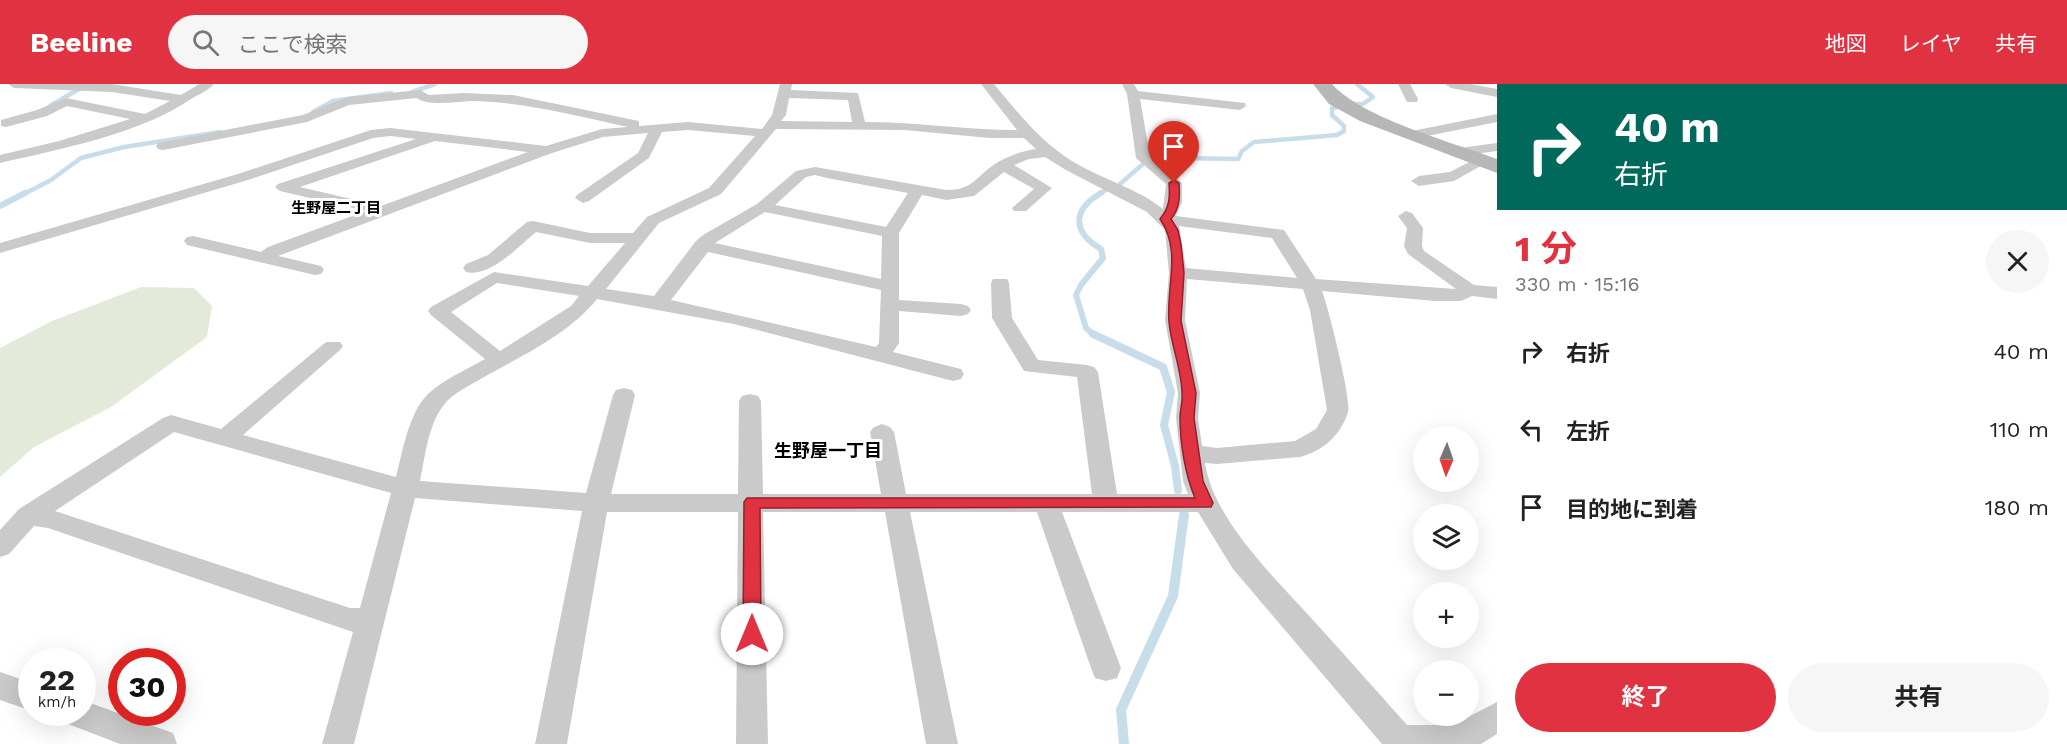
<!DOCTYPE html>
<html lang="ja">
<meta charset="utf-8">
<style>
body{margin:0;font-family:"Work Sans","Noto Sans JP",sans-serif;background:#f6f6f6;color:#222;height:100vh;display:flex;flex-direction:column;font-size:22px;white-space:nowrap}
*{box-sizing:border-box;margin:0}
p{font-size:20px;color:#767676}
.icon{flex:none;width:33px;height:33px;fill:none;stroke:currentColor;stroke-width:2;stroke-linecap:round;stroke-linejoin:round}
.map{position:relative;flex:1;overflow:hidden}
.details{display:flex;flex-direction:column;background:#fff;width:570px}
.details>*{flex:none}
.banner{background:#00695c;color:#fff;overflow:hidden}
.needle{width:39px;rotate:182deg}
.tools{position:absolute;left:1413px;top:342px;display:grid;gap:12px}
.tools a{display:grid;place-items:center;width:66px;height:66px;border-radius:50%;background:#fff;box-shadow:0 6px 24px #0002;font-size:30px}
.speed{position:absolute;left:18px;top:564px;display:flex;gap:12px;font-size:30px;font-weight:700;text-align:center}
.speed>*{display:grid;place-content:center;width:78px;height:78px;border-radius:50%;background:#fff;box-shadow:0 6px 24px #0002;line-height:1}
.speed small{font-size:15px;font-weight:400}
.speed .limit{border:9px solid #d22;background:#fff;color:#111}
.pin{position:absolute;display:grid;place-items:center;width:51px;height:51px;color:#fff;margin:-62px -26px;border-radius:50% 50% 50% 0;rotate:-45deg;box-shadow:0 0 6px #0007}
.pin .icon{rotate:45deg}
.me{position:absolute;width:66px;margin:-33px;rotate:0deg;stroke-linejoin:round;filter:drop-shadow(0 0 4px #0008)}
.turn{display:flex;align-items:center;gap:21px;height:126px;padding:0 18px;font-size:27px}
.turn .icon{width:78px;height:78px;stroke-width:2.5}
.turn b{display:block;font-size:42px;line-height:51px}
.round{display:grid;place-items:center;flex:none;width:63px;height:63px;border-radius:32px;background:#f6f6f6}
.overview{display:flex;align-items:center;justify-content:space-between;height:102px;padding:0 18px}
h1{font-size:36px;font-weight:700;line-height:45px;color:#e13241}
.cta{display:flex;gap:12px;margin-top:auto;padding:12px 18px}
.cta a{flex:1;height:69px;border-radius:36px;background:#e13241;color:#fff;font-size:24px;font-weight:700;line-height:69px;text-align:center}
.cta a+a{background:#f6f6f6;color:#222}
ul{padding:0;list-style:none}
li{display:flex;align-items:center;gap:18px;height:78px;padding:0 18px}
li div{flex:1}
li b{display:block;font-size:22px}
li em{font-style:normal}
header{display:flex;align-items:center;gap:36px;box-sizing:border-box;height:84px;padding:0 30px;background:#e13241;color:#fff}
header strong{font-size:28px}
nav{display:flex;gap:33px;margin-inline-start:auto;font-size:21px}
.search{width:420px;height:54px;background:#f6f6f6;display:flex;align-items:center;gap:15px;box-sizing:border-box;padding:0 21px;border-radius:33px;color:#767676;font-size:22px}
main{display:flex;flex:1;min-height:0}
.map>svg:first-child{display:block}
.green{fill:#e3eada}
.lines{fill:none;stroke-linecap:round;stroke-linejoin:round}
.stream-far3{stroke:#c7ddea;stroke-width:4.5}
.stream-far2{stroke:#c7ddea;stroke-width:6}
.stream-far1{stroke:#c7ddea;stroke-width:8}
.stream{stroke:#c7ddea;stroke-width:10}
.street{fill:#cacaca;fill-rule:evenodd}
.secondary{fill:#b7b7b7;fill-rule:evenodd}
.route{fill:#e13241;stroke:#92202a;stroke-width:1.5}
.labels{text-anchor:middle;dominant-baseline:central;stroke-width:6;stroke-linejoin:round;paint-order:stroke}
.far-neighbourhood-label{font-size:15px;font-weight:bold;fill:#000;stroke:#fff}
.neighbourhood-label{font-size:18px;font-weight:bold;fill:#000;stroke:#fff}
</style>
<header>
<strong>Beeline</strong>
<div class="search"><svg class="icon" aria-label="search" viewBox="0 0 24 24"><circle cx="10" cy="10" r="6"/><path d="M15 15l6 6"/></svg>ここで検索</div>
<nav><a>地図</a><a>レイヤ</a><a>共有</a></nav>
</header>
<main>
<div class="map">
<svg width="1497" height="660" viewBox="0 0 1497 660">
<rect width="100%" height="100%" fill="#fff"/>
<path class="green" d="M141,203L194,204L212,222L207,253L111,323L34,363L0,393V264L52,237Z"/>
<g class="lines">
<g class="stream-far3">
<path d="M412,8L435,0"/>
<path d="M1352,20H1363L1373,13L1357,0"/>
<path d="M50,22L79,5L76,0"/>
<path d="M313,28L333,17L391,9"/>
<path d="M1152,77L1182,74L1238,75L1242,67L1254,58L1337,51L1344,47V42L1332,31V24L1338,23"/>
<path d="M1120,100L1143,80"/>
<path d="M22,111L51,96L81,74L124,63L220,48"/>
<path d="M1098,111L1106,106"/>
</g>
<g class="stream-far2">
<path d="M0,122L25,109"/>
<path d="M1094,251L1086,244L1076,211L1081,201L1103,174L1101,165C1072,148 1072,126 1101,109"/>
</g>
<path class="stream-far1" d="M1093,250L1163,283L1171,308L1164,341L1175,382L1178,406"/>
<path class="stream" d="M1124,660L1121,626L1173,512L1184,431"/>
<g class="street">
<path d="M8,0H112L181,11L199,0H214C208,7 199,10 191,15C140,50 60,65 0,79V71L59,57L130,35L67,22L47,32L6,43L1,42V36L37,26L66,14L145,30L170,17L112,8L14,4Z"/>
<path d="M780,0H792L791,6L858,9L865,38C916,38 966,46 1017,46L981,0H994C1019,30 1042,60 1077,80C1103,95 1140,106 1163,125L1166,100L1136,74L1127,10L1122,0H1134L1138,7L1245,19L1246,22L1240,26L1140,15L1150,72L1182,99V118L1176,132L1284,146L1316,195L1456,205L1408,170L1404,162L1407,144L1398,132L1406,127L1412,129L1423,144L1422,162L1424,167L1474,201L1497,203V215L1472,212L1461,217H1435L1322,207C1328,222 1352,317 1348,328C1341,351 1323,367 1300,373L1217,380L1205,379C1213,435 1275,494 1312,535C1344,570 1375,605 1407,641H1453L1497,618V650L1481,660H1382L1233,485L1198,428H1062L1121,584L1117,594L1106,597L1095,594L1091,584L1037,428H910L958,660H926L885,428H763L768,660H736L738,428H607L567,660H535L582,427L415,414L354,660H322L353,548L48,444L34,442L9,470L0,473V446L19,425L163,334L171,331L221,345L326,258H340L343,262L340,266L243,351L396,393C403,367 408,330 428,310C444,295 466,286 485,275L431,231L428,227L431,223L494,188L588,202L625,159H590L536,148C519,162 490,194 466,188L463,184L466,180L488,171L527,138L533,137L590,149H633L647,133L709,104L755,52L688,46L662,48L649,74L589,117L583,119L575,114L577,111L638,69L648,49L603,53L552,69L278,172L321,182L324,186L321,190L315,191L187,161L184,157L187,153L193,152L261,168L268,163L366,127L280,107L275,103L278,100L416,55L390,52L373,54L248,96L0,169V159L238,90L371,46L390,44L546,62L602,45L628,43C577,32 528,19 476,17C461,17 428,23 417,14L349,21L307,38L163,66L158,65L156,62L158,59L303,31L347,13L420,6L429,11L464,9L513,11L634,36L639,37V42L688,38L762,45L772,31ZM789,14L848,16L852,38L781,37L786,31ZM776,45L904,46L990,54H1024L1036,65C1022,67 1007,72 995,80C975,93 974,106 946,106L815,83L796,87L757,120L703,151L696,157L654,212L606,205L659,139L721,110ZM435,57L528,68L381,122L300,103ZM1045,73L1066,86L1147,128L1165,146L1169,189L1165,236L1178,309L1176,334L1183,397L1188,410H1117L1098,288L1094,283L1087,281L1038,276L1012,234L1009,199L1007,195H993L991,199L992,234L1024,287L1077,293L1092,410H906L894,348L890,343L882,340L874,343L870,348L881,410H763L761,317L758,312L750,310L742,312L739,317L738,410H611L635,311L632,306L624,304L616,306L613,311L586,409L420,397C425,373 428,342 443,322C452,309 471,301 484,293C523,271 569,250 597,215L734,240L953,297L961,295L964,290L961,285L893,268L899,259V227L961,232L968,230L971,226L968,222L961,220L899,216V149L922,111L946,116L974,112L1004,88L1034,105L1012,124L1014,127H1026L1052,104L1014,81L1029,75ZM815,91L827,94L908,109L886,143L775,121L806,93ZM765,128L882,152L881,195L715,159ZM1179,142L1272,154L1297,194L1186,184ZM708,168L881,206L879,259L876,263L671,216ZM1187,195L1303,205L1310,226L1327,326L1316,345L1295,357L1217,364L1202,362L1198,334L1200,309L1185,236ZM497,199L579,212L571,222L500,267L451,228ZM174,348L391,409L360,524H350L55,427Z"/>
<path d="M1398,0H1410L1418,15L1417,18H1407Z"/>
<path d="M1445,0H1470L1497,5V13L1451,4Z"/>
<path d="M1497,30V38L1412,55L1405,51L1412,47Z"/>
<path d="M1497,59V67L1460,72L1453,68L1460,64Z"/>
<path d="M1481,72L1488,76L1486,79L1454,97L1419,102L1411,97L1419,92L1450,88Z"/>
<path d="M0,588L32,599V627L0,616Z"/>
<path d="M82,616L173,649L177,660H120L63,638L58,628H82Z"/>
</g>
<path class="secondary" d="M1313,0H1332C1362,34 1452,58 1497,75V89L1360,37L1329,20Z"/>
</g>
<path class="route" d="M1174,96L1179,99C1180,113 1180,124 1171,135L1178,146L1181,160L1184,189L1181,237L1196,309L1194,334L1203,397L1213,419L1211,423L760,424L761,550L758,555L752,558L746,555L743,550L744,418L747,414H1195C1185,390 1180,359 1180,333C1180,325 1183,318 1182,310C1182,286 1171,262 1169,238C1166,202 1182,167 1160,135C1170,123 1170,113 1169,99Z"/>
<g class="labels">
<g class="far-neighbourhood-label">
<text x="336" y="124">生野屋二丁目</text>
</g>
<g class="neighbourhood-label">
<text x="828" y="366">生野屋一丁目</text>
</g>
</g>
</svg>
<div class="tools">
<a><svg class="needle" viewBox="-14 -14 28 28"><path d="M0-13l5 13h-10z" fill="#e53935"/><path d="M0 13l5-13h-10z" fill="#767676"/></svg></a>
<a><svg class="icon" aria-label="layers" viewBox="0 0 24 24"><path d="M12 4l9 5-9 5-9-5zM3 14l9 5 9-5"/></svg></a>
<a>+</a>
<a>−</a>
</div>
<div class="speed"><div>22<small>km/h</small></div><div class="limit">30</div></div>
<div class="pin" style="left:1174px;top:99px;background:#d93025"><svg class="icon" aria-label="arrive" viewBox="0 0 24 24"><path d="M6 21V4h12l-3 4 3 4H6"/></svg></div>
<svg class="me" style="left:752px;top:550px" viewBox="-20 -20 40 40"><circle r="19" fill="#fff"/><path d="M0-13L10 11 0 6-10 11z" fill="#e13241"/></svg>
</div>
<section class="details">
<div class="banner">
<div class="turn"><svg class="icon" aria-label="right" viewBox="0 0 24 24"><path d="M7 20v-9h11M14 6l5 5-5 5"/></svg><div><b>40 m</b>右折</div></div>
</div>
<div class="overview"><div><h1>1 分</h1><p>330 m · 15:16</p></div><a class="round"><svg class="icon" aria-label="close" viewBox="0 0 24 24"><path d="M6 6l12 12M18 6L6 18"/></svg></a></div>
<ul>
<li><svg class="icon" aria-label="right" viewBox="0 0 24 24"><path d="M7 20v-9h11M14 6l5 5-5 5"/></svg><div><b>右折</b></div><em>40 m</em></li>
<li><svg class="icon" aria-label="left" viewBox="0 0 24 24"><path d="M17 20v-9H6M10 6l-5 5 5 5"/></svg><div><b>左折</b></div><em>110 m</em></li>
<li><svg class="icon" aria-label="arrive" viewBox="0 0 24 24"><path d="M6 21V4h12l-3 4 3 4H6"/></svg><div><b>目的地に到着</b></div><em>180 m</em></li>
</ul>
<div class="cta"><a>終了</a><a>共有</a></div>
</section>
</main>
